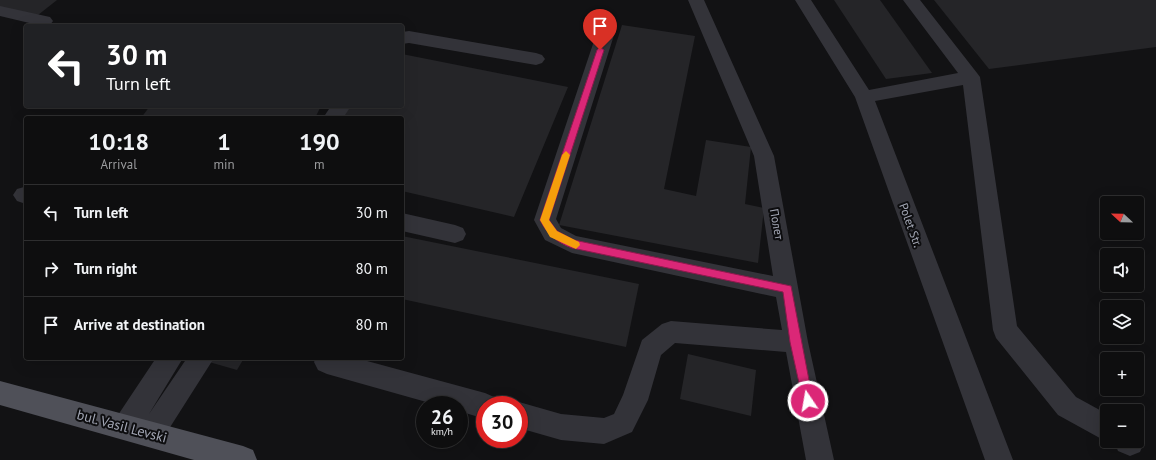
<!DOCTYPE html>
<meta charset="utf-8">
<style>
body{margin:0;font-family:"PT Sans",sans-serif;background:#171718;color:#f1f3f6;height:100vh;display:flex;flex-direction:column;font-size:15px;white-space:nowrap}
*{box-sizing:border-box;margin:0}
p{font-size:13px;color:#9b9c9e}
.icon{flex:none;width:22px;height:22px;fill:none;stroke:currentColor;stroke-width:2;stroke-linecap:round;stroke-linejoin:round}
.map{position:relative;flex:1;overflow:hidden}
.sheet{position:absolute;left:24px;top:116px;width:380px;height:244px;display:flex;flex-direction:column;background:#0e0e0f;border-radius:4px;box-shadow:0 4px 16px #0002,0 0 0 1px #2e2e2f}
.sheet>*{flex:none}
.hud{position:absolute;left:24px;top:24px;width:380px;height:84px;border-radius:4px;box-shadow:0 4px 16px #0002,0 0 0 1px #2e2e2f;background:#202124;color:#fff;overflow:hidden}
.needle{width:26px;rotate:292deg}
.tools{position:absolute;left:1100px;top:196px;display:grid;gap:8px}
.tools a{display:grid;place-items:center;width:44px;height:44px;border-radius:4px;background:#0e0e0f;box-shadow:0 4px 16px #0002,0 0 0 1px #2e2e2f;font-size:20px}
.speed{position:absolute;left:416px;top:396px;display:flex;gap:8px;font-size:20px;font-weight:700;text-align:center}
.speed>*{display:grid;place-content:center;width:52px;height:52px;border-radius:50%;background:#0e0e0f;box-shadow:0 4px 16px #0002,0 0 0 1px #2e2e2f;line-height:1}
.speed small{font-size:10px;font-weight:400}
.speed .limit{border:6px solid #d22;background:#fff;color:#111}
.pin{position:absolute;display:grid;place-items:center;width:34px;height:34px;color:#fff;margin:-41px -17px;border-radius:50% 50% 50% 0;rotate:-45deg;box-shadow:0 0 4px #0007}
.pin .icon{rotate:45deg}
.me{position:absolute;width:44px;margin:-22px;rotate:348deg;stroke-linejoin:round;filter:drop-shadow(0 0 3px #0008)}
.turn{display:flex;align-items:center;gap:14px;height:84px;padding:0 16px;font-size:18px}
.turn .icon{width:52px;height:52px;stroke-width:2.5}
.turn b{display:block;font-size:28px;line-height:34px}
.eta{display:flex;justify-content:space-evenly;align-items:center;height:68px;text-align:center}
.eta b{font-size:24px;font-weight:700;line-height:28px}
ul{padding:0;list-style:none}
li{display:flex;align-items:center;gap:12px;height:56px;padding:0 16px;border-top:1px solid #2e2e2f}
li div{flex:1}
li b{display:block;font-size:15px}
li em{font-style:normal}
.map>svg:first-child{display:block}
.building{fill:#252528}
.lines{fill:none;stroke-linecap:round;stroke-linejoin:round}
.minor{fill:#333339;fill-rule:evenodd}
.major{fill:#4f5058;fill-rule:evenodd}
.route{fill:#db2777;stroke:#8e194d}
.slow{fill:#f59e0b}
.labels{text-anchor:middle;dominant-baseline:central;stroke-width:4;stroke-linejoin:round;paint-order:stroke}
.street-label{font-size:12px;fill:#a3a7b5;stroke:#0d0d0f}
.near-street-label{font-size:14px;fill:#a3a7b5;stroke:#0d0d0f}
</style>
<div class="map">
<svg width="1156" height="460" viewBox="0 0 1156 460">
<rect width="100%" height="100%" fill="#121214"/>
<g class="building">
<path d="M0,0H57L38,15L0,7Z"/>
<path d="M834,0H880L932,73L886,79Z"/>
<path d="M934,0H1156V47L989,69Z"/>
<path d="M622,25L695,36L664,189L696,196L706,140L751,147L745,204L764,208L758,263L559,225Z"/>
<path d="M402,54L568,87L514,217L402,191V118H339L347,106H402Z"/>
<path d="M150,106H321L315,118H141Z"/>
<path d="M402,236L639,284L626,347L402,299Z"/>
<path d="M688,354L756,370L751,416L680,399Z"/>
<path d="M212,358H244L237,370L209,362Z"/>
</g>
<g class="lines">
<g class="minor">
<path d="M688,0H704L774,156L808,342L834,460H806L786,352L675,343L661,355L648,400L632,432L604,444L561,440L519,428V405H512L519,402L561,414L604,418L614,414L623,395L642,340L662,324L671,321L782,330L776,297L572,253L545,240L534,220L596,35L599,31L605,29L611,31L614,35L556,219L561,228L576,236L773,276L754,156Z"/>
<path d="M795,0H811L869,90L958,73L903,0H920L977,73L980,77L1017,326L1076,397L1107,414V441H1110L1107,442L1058,415L996,338L993,330L963,85L875,101L1013,460H985L855,97Z"/>
<path d="M0,6L50,17L53,21L50,25L42,26L0,16Z"/>
<path d="M409,31L536,53L542,55L545,59L542,63L536,65L409,43L402,44V32Z"/>
<path d="M331,106H351L343,118H323Z"/>
<path d="M24,187H26V204L17,201L13,195L17,189Z"/>
<path d="M402,213L455,225L463,228L466,234L463,240L455,243L402,231Z"/>
<path d="M156,358H183L149,414L187,358H214L160,443L151,447L142,443L138,434L141,427L134,436L125,440L116,436L112,427L116,418Z"/>
<path d="M316,358H356L485,393L494,397L498,405H485V419L459,411V405H437L327,374L318,370L314,362Z"/>
<path d="M1137,431L1140,432L1144,442L1140,452L1130,456L1118,451L1114,441H1137Z"/>
</g>
<path class="major" d="M0,381L243,446L253,450L257,460H194L0,405Z"/>
</g>
<path class="route" d="M600,47L604,50L549,220L557,231L574,240L791,286L813,401L812,405L808,406L804,405L803,401L790,342L783,292L572,248C556,242 547,234 540,220L597,50Z"/>
<path class="slow" d="M566,151L570,155L549,220L557,231L579,242L580,245L576,249L550,237L540,220L562,155Z"/>
<g class="labels">
<g class="street-label">
<text transform="translate(777 224) rotate(80)">Полет</text>
<text transform="translate(911 225) rotate(70)">Polet Str.</text>
</g>
<g class="near-street-label">
<text transform="translate(122 426) rotate(15)">bul. Vasil Levski</text>
</g>
</g>
</svg>
<div class="tools">
<a><svg class="needle" viewBox="-14 -14 28 28"><path d="M0-13l5 13h-10z" fill="#e53935"/><path d="M0 13l5-13h-10z" fill="#9b9c9e"/></svg></a>
<a><svg class="icon" aria-label="sound" viewBox="0 0 24 24"><path d="M4 9h4l5-4v14l-5-4H4zM17 9q2 3 0 6"/></svg></a>
<a><svg class="icon" aria-label="layers" viewBox="0 0 24 24"><path d="M12 4l9 5-9 5-9-5zM3 14l9 5 9-5"/></svg></a>
<a>+</a>
<a>−</a>
</div>
<div class="speed"><div>26<small>km/h</small></div><div class="limit">30</div></div>
<div class="pin" style="left:600px;top:50px;background:#d93025"><svg class="icon" aria-label="arrive" viewBox="0 0 24 24"><path d="M6 21V4h12l-3 4 3 4H6"/></svg></div>
<svg class="me" style="left:808px;top:401px" viewBox="-20 -20 40 40"><circle r="17" fill="#db2777" stroke="#fff" stroke-width="3"/><path d="M0-11L8 9 0 5-8 9z" fill="#fff"/></svg>
<div class="hud">
<div class="turn"><svg class="icon" aria-label="left" viewBox="0 0 24 24"><path d="M17 20v-9H6M10 6l-5 5 5 5"/></svg><div><b>30 m</b>Turn left</div></div>
</div>
<section class="sheet">
<div class="eta">
<div><b>10:18</b><p>Arrival</p></div>
<div><b>1</b><p>min</p></div>
<div><b>190</b><p>m</p></div>
</div>
<ul>
<li><svg class="icon" aria-label="left" viewBox="0 0 24 24"><path d="M17 20v-9H6M10 6l-5 5 5 5"/></svg><div><b>Turn left</b></div><em>30 m</em></li>
<li><svg class="icon" aria-label="right" viewBox="0 0 24 24"><path d="M7 20v-9h11M14 6l5 5-5 5"/></svg><div><b>Turn right</b></div><em>80 m</em></li>
<li><svg class="icon" aria-label="arrive" viewBox="0 0 24 24"><path d="M6 21V4h12l-3 4 3 4H6"/></svg><div><b>Arrive at destination</b></div><em>80 m</em></li>
</ul>
</section>
</div>
